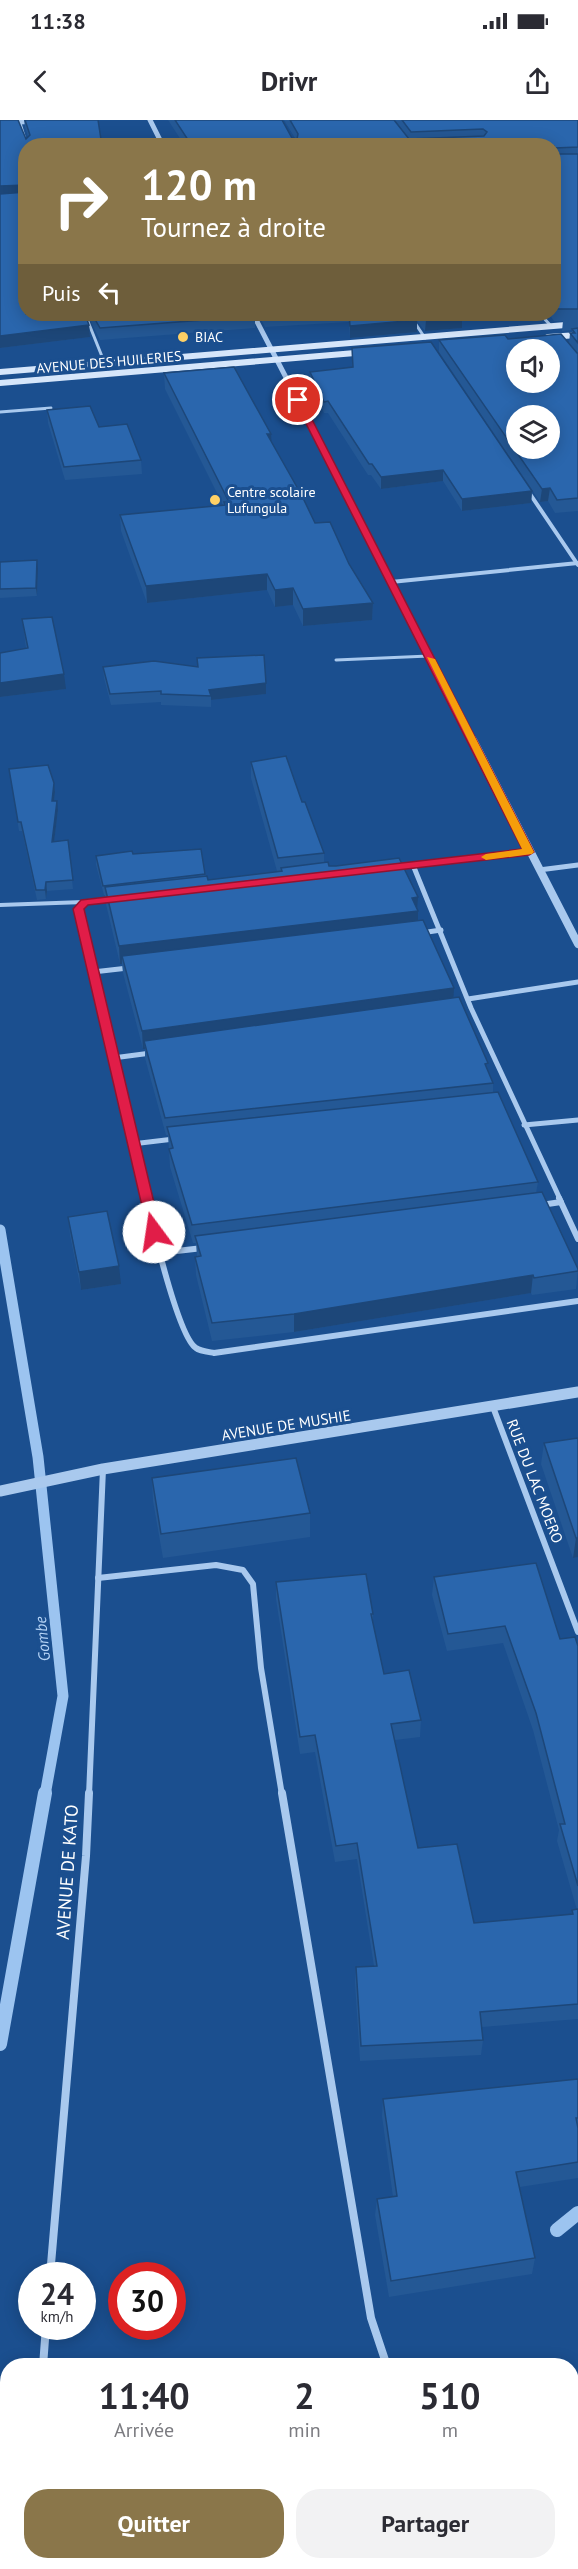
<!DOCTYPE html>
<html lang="fr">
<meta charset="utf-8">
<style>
body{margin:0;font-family:"PT Sans",sans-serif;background:#f2f2f3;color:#2b2b33;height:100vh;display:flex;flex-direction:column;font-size:22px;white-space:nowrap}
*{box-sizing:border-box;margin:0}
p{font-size:20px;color:#7c7c81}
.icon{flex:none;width:33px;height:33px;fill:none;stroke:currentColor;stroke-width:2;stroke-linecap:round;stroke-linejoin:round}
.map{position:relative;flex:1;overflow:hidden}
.drawer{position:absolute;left:0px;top:2238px;width:579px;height:212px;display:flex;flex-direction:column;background:#fff;border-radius:24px 24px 0 0;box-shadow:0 3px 15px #0003}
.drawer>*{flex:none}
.hud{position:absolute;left:18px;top:18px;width:543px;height:183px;border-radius:24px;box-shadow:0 3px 15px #0003;background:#8a764a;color:#fff;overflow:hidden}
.fabs{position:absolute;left:506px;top:219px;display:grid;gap:12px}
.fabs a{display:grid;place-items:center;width:54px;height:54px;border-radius:50%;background:#fff;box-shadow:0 3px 15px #0003;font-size:30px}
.speed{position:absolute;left:18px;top:2142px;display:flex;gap:12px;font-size:30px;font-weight:700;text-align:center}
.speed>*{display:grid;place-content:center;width:78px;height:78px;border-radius:50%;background:#fff;box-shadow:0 3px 15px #0003;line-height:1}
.speed small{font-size:15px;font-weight:400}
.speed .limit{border:9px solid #d22;background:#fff;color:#111}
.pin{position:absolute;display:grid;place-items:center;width:51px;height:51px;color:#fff;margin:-26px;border:3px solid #fff;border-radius:50%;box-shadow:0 2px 6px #0007}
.me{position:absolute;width:66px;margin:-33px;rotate:346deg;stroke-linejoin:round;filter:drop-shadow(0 0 4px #0008)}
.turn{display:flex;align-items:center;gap:21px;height:126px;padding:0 24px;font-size:27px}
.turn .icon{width:78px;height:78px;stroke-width:2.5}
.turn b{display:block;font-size:42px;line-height:51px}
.then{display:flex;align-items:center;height:57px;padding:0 24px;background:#0003;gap:12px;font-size:22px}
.eta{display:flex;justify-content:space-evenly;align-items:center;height:102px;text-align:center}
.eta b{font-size:36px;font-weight:700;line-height:42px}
.cta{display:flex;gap:12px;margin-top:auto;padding:12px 24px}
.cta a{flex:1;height:69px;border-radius:24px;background:#8a764a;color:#fff;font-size:24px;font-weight:700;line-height:69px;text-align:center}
.cta a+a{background:#f2f2f3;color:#2b2b33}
.status{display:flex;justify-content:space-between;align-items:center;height:42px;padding:0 30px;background:#fff;direction:ltr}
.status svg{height:16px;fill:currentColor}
header{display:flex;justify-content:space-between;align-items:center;height:78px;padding:0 24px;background:#fff;font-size:27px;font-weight:700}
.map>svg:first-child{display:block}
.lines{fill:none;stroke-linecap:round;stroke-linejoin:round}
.stream-far1{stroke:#9cc4f0;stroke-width:11}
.stream{stroke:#9cc4f0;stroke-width:14}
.service-far1{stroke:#a9c9ee;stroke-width:3}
.service{stroke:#a9c9ee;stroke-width:4}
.minor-far4{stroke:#a9c9ee;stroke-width:3}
.minor-far3{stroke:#a9c9ee;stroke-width:4}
.minor-far2{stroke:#a9c9ee;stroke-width:5}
.minor-far1{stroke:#a9c9ee;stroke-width:6}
.minor{stroke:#a9c9ee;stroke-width:8}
.tertiary-far3{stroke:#a9c9ee;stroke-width:5}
.tertiary-far2{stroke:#a9c9ee;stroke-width:7}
.tertiary-far1{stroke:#a9c9ee;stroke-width:8}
.tertiary{stroke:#a9c9ee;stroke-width:11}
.secondary{stroke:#d6e6fa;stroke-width:6}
.wall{fill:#245895}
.shaded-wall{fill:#1d4779}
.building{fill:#2a66ad;stroke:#1d4779;stroke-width:1.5;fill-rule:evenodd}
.route{fill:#e11d48;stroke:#92132f;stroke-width:1.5}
.slow{fill:#f59e0b}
.poi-dot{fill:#ffd166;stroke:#1b4f8f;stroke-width:2}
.labels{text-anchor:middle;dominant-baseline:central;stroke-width:6;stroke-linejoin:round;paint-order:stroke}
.far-poi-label{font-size:14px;fill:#fff;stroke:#1b4f8f;text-anchor:start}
.far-street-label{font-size:14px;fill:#fff;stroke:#1b4f8f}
.street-label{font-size:15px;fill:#fff;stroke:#1b4f8f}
.water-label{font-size:16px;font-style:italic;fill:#b5d3f5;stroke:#1b4f8f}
.near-street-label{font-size:18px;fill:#fff;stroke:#1b4f8f}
</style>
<div class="status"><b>11:38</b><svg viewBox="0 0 49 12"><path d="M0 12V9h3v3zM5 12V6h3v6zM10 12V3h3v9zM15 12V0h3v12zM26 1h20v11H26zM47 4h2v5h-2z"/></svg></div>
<header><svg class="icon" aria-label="back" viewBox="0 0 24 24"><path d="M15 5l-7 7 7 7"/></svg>Drivr<svg class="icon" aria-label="share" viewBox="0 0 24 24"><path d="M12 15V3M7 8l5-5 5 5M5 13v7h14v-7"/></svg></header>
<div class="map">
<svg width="578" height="2449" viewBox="0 0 578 2449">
<rect width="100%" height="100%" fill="#1b4f8f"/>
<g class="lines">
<path class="stream-far1" d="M0,1110L38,1337L63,1576L45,1675"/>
<g class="stream">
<path d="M0,1924L45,1673"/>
<path d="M557,2110L578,2093"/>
<path d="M247,2449L256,2442"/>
</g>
<g class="service-far1">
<path d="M0,292L51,288"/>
<path d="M336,540L429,536"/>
</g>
<path class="service" d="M0,785L84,782"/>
<g class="minor-far4">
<path d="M19,0L27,26"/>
<path d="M85,194L105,244"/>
<path d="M409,194L425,218"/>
<path d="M540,194L552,207"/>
</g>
<g class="minor-far3">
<path d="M528,371L578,445"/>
<path d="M391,462L578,443"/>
</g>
<g class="minor-far2">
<path d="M413,745L471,888L560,1079"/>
<path d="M395,747L529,732"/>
<path d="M539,750L578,745"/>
<path d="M114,779L84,782L78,789L146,1079"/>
<path d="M421,813L441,810"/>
<path d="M93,852L128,848"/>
<path d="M468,879L578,862"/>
<path d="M113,938L151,933"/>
<path d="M524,1005L578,1000"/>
<path d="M132,1024L174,1019"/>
</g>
<g class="minor-far1">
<path d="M146,1078C152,1103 178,1217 196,1228C200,1231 209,1232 214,1233L578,1181"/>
<path d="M559,1078L578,1119"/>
<path d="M541,1085L561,1082"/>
<path d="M159,1133L203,1128"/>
<path d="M493,1287L578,1512"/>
<path d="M98,1458L216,1445L243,1450L253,1464L261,1548L282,1675"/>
<path d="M89,1675L103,1349"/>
</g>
<g class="minor">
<path d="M282,1673L371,2198L387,2246"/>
<path d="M50,2156L86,1736L89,1673"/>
<path d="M43,2246L46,2206"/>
<path d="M572,2274L578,2273"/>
<path d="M41,2442V2449"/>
<path d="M457,2442L459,2449"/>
</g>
<g class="tertiary-far3">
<path d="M150,0L163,26"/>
<path d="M0,3L59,0"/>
<path d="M253,194L293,271"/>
</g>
<path class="tertiary-far2" d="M292,269L474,622"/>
<path class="tertiary-far1" d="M473,620L578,824"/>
<path class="tertiary" d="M0,1371L103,1349L578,1272"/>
<g class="secondary">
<path d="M548,217L578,215"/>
<path d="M0,252L578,204"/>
<path d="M0,263L367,232"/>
</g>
</g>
<g class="wall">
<path d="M0,0L26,19L28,17L25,7L24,0H38L26,26V194L89,205L90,217L0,228Z"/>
<path d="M168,0H282L292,18H295L284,0H394L405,14L395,0H578V391L555,393L548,381L540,382L439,232V220L508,219L569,224L570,213H572V210L562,211L563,201H554L549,194H554V26H185Z"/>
<path d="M87,194H253L255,196V208L100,220Z"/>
<path d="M258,194H460L462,197V208L425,211L417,201V212L350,218L349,202L265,207Z"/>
<path d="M352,228L532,371L531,383L462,391L443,361L381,369L371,355H368L328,293H324L310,263V252L352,247Z"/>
<path d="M164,253L272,323L315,403L349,444L373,483L372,500L303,506L293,485L275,487L267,470L147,483L121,411L120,395L223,385L165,269Z"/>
<path d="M47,290L141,340L142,354L65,360L48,303Z"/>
<path d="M37,440L38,449L37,476L0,478V442Z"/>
<path d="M22,499L66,569L0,577V533L26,528Z"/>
<path d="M197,538L266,563V574L211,580V587L161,585V582L111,585L104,558L103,547H198Z"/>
<path d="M251,642L302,682L324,733V743L417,787L418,791V800L493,963V972L538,1062L536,1073L578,1149L576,1169L532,1175L531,1173L294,1212L212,1221L196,1155L195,1137H197L196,1123H193L170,1047L168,1015H166L145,938V929H143L123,853L122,844H120L106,784L105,775H104L96,745V736L201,729L206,756L208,760L277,751L251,658Z"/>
<path d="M9,649L54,663L55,672L54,681L58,690L54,722L68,720L73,769L47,771L46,779L37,780L22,711H19Z"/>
<path d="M68,1097L121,1164L81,1170L70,1115Z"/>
<path d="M578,1318V1437L573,1438L541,1344L544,1323Z"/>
<path d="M152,1358L310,1393V1417L163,1438L153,1381Z"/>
<path d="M434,1457L560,1519L578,1526V1899L482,1907L483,1920L481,1935L360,1941L355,1863L356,1847L374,1846L357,1739L335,1742L315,1632L300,1634L276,1479V1462L373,1494V1504L384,1554L421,1600L420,1617L395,1620L418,1728L474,1803L572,1794V1790H577L557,1721L559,1710L533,1610L503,1523L447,1531L432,1475Z"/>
<path d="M578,1959V2058L520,2067L535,2138L532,2154L389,2177L375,2095L377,2079L393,2077L382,1996L383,1979Z"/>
<path d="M578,2314V2404L572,2405V2315Z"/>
<path d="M498,2442H536L499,2448Z"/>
</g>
<g class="shaded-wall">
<path d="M25,65L26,75L0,77V66Z"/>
<path d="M462,197V208L425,211L426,200Z"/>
<path d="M417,200V212L350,218V206Z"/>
<path d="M89,205L90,217L0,228V216Z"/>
<path d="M267,314H271L272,329Z"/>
<path d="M443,350V361L381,369V357Z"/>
<path d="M550,368L548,381L540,382L542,369Z"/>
<path d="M532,371L531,383L462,391V379Z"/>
<path d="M37,440L38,449L37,476L36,468Z"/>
<path d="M267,454V470L147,483L146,466Z"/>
<path d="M293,468V485L275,487V470Z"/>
<path d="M373,483L372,500L303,506V489Z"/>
<path d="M64,554L66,569L0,577V563Z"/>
<path d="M266,563V574L211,580V576L209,570Z"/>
<path d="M54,663L55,672L53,690L52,681Z"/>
<path d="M57,681L58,690L53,731L52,722Z"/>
<path d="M46,762L47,771L46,779L45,770Z"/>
<path d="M418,777L417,791H418V808L122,836V844H120L119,826Z"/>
<path d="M454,868L453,886L144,921L145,929H143L142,911Z"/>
<path d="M119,1146L121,1164L81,1170L79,1152Z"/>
<path d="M533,1155L531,1173L294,1212V1194Z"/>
<path d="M576,1418H578V1437L573,1438Z"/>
</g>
<g class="building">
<path d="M0,0H18L26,19L30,15L25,0H98L102,26H26V65L0,66Z"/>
<path d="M175,0H282L292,18L297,19L298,14L290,0H394L409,19L484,16L487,12L483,9L411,12L402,0H578V27L555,28L554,29V26H192Z"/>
<path d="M554,34H578V189H556L554,187Z"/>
<path d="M26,72V194H85L89,205L0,216V74Z"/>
<path d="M92,194H253L255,196L100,208Z"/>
<path d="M264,194H299L265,196Z"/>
<path d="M349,194H412L417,200L350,206Z"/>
<path d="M421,194H460L462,197L426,200Z"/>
<path d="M578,208V223L570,213H575L572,209Z"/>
<path d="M561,214L577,233H578V378L557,380L550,368L542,369L439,220L505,215L508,219ZM516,230H549V262H516ZM516,296H549V328H516Z"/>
<path d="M431,222L532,371L462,379L443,350L381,357L372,344H369L328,281L324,282L310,252L353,247L352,228Z"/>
<path d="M234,247L271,314H267L302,376L315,403L330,402L349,444L373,483L303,489L293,468L275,470L267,454L146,466L120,395L225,385L224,382H229L164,253Z"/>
<path d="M90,286L99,307L127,304L141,340L64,347L47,290Z"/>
<path d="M37,440L36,468L0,469V442Z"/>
<path d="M52,497L64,554L0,563V533L28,528L22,499Z"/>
<path d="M264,535L266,563L209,570L211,576L161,574V571L110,574L103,547L154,541L198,547L197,538Z"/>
<path d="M286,636L302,682H305L324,733L278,738L251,642Z"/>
<path d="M48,645L54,663L52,681H57L52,722L68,720L73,760L46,762L45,770H36L21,702H18L9,649Z"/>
<path d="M201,729L205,754L103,766L96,736L132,731L133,734Z"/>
<path d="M399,738L418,777L412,778L418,791L119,826L105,767L207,756L208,760L282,751L281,748L328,742L329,746H336Z"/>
<path d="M423,800L454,868L142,911L122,836Z"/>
<path d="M459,877L488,943L485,944L493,963L165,998L144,921Z"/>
<path d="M498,972L538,1062L192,1105L169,1029L173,1028L167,1007Z"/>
<path d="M542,1072L578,1149V1151L534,1158L533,1155L294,1194L212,1203L195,1137L201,1136L195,1116Z"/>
<path d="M107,1091L119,1146L79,1152L68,1097Z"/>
<path d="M578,1318V1418H576L544,1323Z"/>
<path d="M296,1338L310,1393L161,1414L152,1358Z"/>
<path d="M536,1443L560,1519L575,1517L578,1526V1766L560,1704H565L536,1593L505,1506L448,1514L434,1457Z"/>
<path d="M366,1454L373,1494H371L384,1554L409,1550L421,1600L391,1604L418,1728L457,1724L474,1803L573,1794L572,1790L578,1789V1884L480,1892L483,1920L361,1926L356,1847L377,1846L357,1723L336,1726L315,1615L300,1617L276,1462Z"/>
<path d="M578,1959V1998H576L578,2008V2042L516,2052L535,2138L391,2161L377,2079L397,2076L383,1979Z"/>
<path d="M578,2314V2394L572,2395V2315Z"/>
</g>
<path class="route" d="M298,278L302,280L534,732L529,735L88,785L84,789L161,1112L154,1116L148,1112L73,789L81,780L522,729L294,280Z"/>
<path class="slow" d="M427,537L435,539L534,732L532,734L486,740L481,737L486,734L522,729Z"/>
<g class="poi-dot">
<circle cx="183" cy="217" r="6"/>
<circle cx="215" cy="380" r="6"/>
</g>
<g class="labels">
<g class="far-poi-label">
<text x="195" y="217">BIAC</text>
<text x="227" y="372">Centre scolaire<tspan x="227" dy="16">Lufungula</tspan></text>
</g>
<g class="far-street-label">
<text transform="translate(109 242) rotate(-5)">AVENUE DES HUILERIES</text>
</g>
<g class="street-label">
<text transform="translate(286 1305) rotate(-9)">AVENUE DE MUSHIE</text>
<text transform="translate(535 1361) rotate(69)">RUE DU LAC MOERO</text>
</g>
<g class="water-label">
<text transform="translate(42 1519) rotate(-96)">Gombe</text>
</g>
<g class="near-street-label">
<text transform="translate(67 1752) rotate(-86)">AVENUE DE KATO</text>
</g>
</g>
</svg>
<div class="fabs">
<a><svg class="icon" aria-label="sound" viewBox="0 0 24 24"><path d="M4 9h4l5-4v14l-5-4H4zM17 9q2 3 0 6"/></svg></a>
<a><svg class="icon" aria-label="layers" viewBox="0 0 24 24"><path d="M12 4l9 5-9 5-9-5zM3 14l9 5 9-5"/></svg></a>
</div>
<div class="speed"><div>24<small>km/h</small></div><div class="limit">30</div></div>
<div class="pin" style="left:298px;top:280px;background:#d93025"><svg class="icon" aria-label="arrive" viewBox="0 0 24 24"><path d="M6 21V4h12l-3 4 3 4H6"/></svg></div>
<svg class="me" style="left:154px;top:1112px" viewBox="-20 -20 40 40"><circle r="19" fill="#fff"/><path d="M0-13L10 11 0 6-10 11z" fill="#e11d48"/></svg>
<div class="hud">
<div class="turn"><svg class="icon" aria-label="right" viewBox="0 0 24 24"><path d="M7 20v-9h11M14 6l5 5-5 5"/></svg><div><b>120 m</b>Tournez à droite</div></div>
<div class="then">Puis<svg class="icon" aria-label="left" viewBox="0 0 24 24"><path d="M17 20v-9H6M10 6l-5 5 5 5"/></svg></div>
</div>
<section class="drawer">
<div class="eta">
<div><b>11:40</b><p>Arrivée</p></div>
<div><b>2</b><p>min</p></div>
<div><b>510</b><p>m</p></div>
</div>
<div class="cta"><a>Quitter</a><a>Partager</a></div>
</section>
</div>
